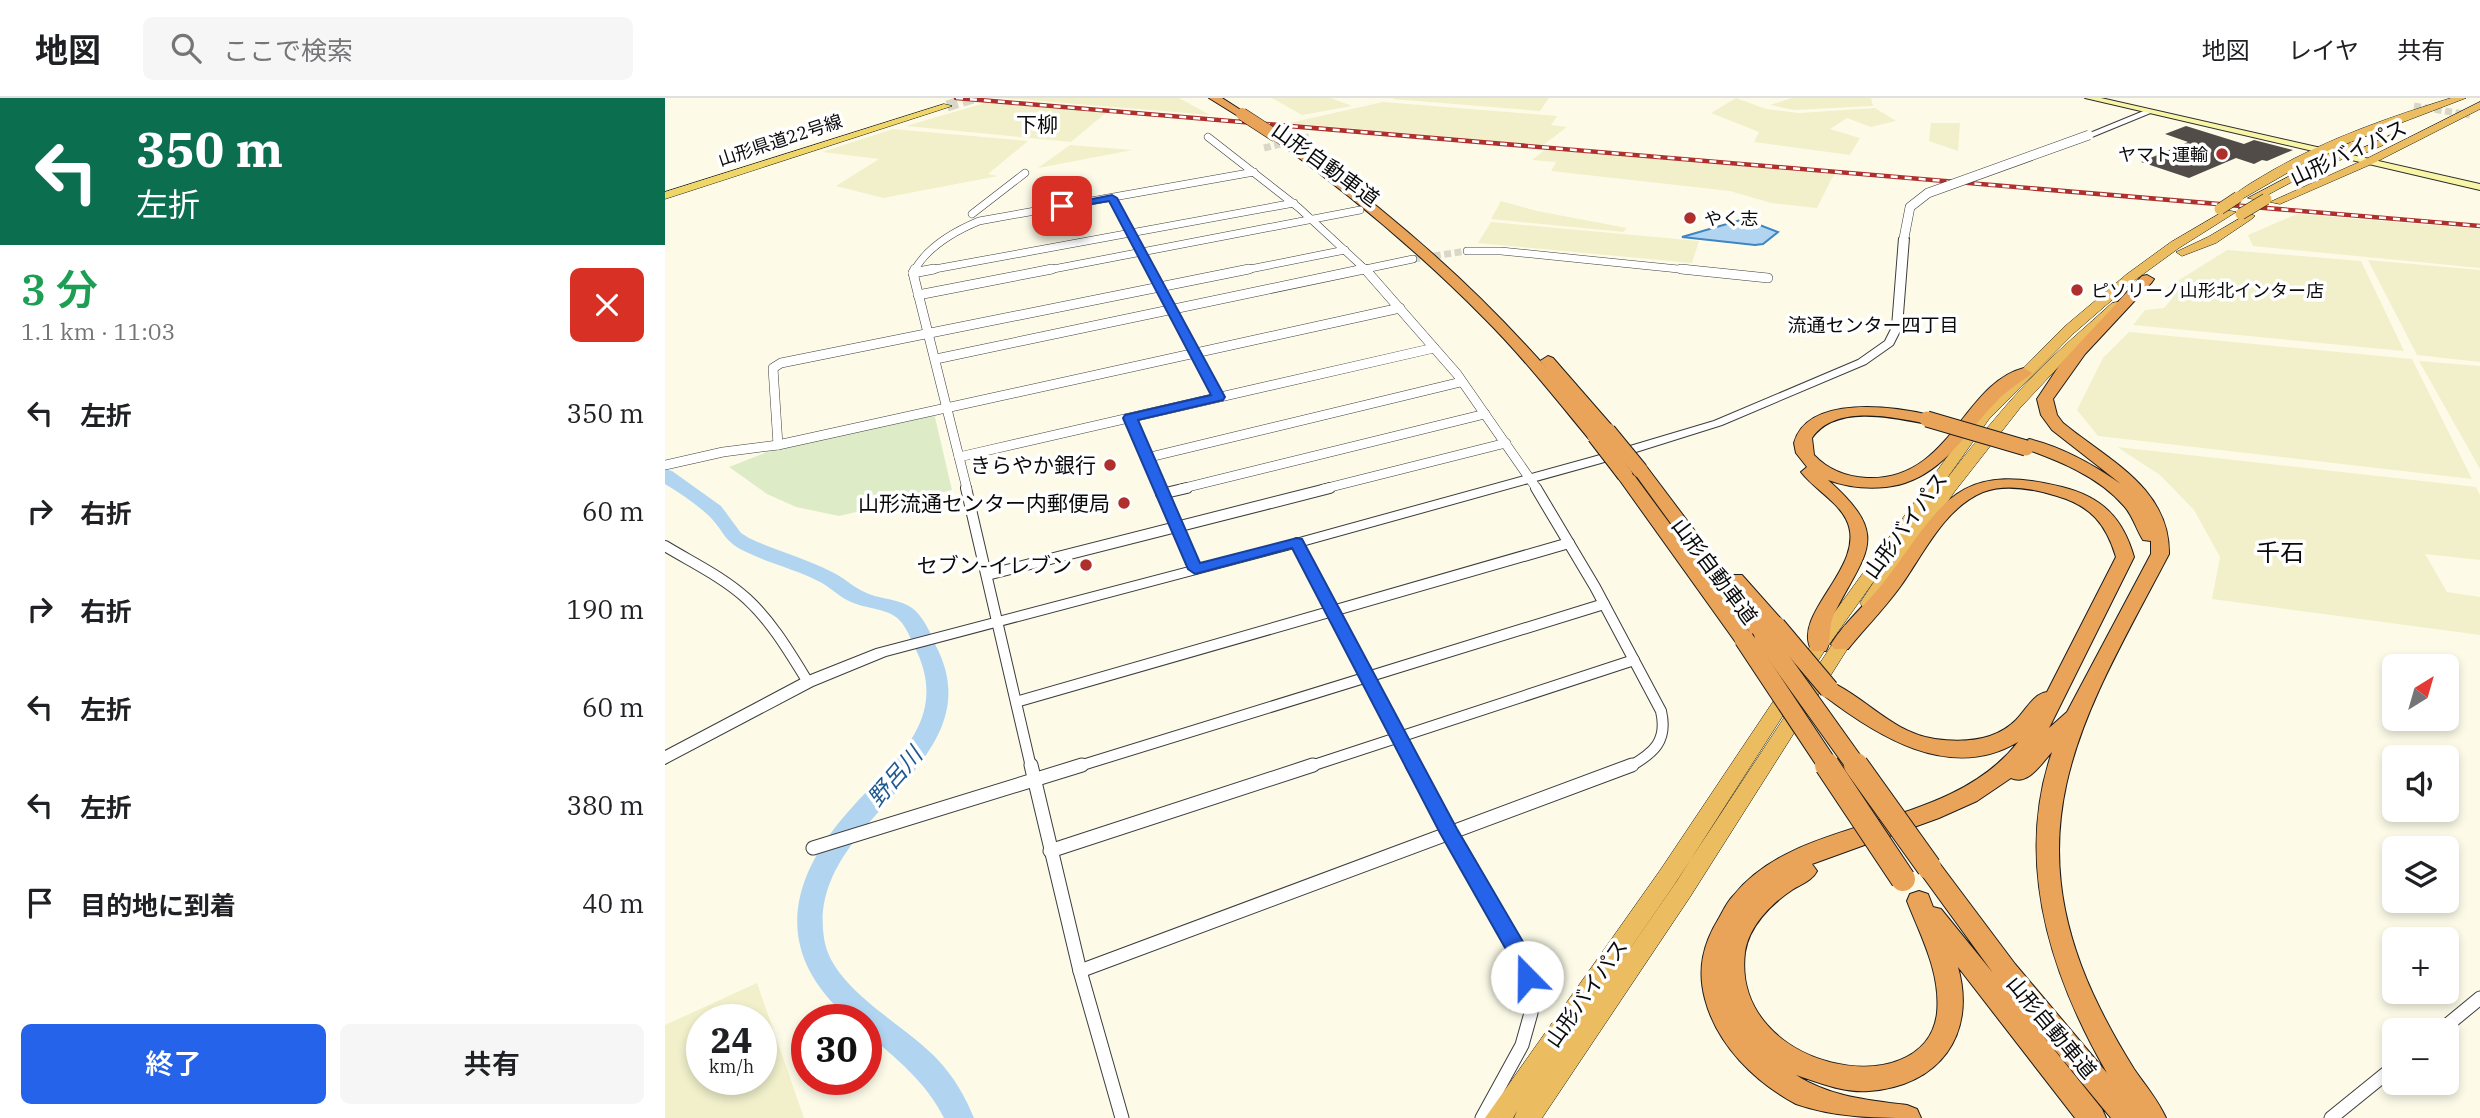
<!DOCTYPE html>
<html lang="ja">
<meta charset="utf-8">
<style>
body{margin:0;font-family:"IBM Plex Serif","Noto Sans JP",serif;background:#f6f6f6;color:#202124;height:100vh;display:flex;flex-direction:column;font-size:26px;white-space:nowrap}
*{box-sizing:border-box;margin:0}
p{font-size:23px;color:#757577}
.icon{flex:none;width:38px;height:38px;fill:none;stroke:currentColor;stroke-width:2;stroke-linecap:round;stroke-linejoin:round}
.map{position:relative;flex:1;overflow:hidden}
.panel{display:flex;flex-direction:column;background:#fff;width:665px}
.panel>*{flex:none}
.banner{background:#0b6e4f;color:#fff;overflow:hidden}
.needle{width:46px;rotate:37deg}
.buttons{position:absolute;left:1717px;top:556px;display:grid;gap:14px}
.buttons a{display:grid;place-items:center;width:77px;height:77px;border-radius:10px;background:#fff;box-shadow:0 4px 10px #0003;font-size:35px}
.speed{position:absolute;left:21px;top:906px;display:flex;gap:14px;font-size:35px;font-weight:700;text-align:center}
.speed>*{display:grid;place-content:center;width:91px;height:91px;border-radius:50%;background:#fff;box-shadow:0 4px 10px #0003;line-height:1}
.speed small{font-size:18px;font-weight:400}
.speed .limit{border:10px solid #d22;background:#fff;color:#111}
.pin{position:absolute;display:grid;place-items:center;width:60px;height:60px;color:#fff;margin:-30px;border-radius:14px;box-shadow:0 4px 10px #0006}
.me{position:absolute;width:77px;margin:-38px;rotate:338deg;stroke-linejoin:round;filter:drop-shadow(0 0 5px #0008)}
.turn{display:flex;align-items:center;gap:24px;height:147px;padding:0 21px;font-size:32px}
.turn .icon{width:91px;height:91px;stroke-width:2.5}
.turn b{display:block;font-size:49px;line-height:60px}
.round{display:grid;place-items:center;flex:none;width:74px;height:74px;border-radius:10px;background:#f6f6f6}
.overview{display:flex;align-items:center;justify-content:space-between;height:119px;padding:0 21px}
h1{font-size:42px;font-weight:600;line-height:52px;color:#1e9e55}
.action{display:flex;gap:14px;margin-top:auto;padding:14px 21px}
.action a{flex:1;height:80px;border-radius:10px;background:#2563eb;color:#fff;font-size:28px;font-weight:600;line-height:80px;text-align:center}
.action a+a{background:#f6f6f6;color:#202124}
ul{padding:0;list-style:none}
li{display:flex;align-items:center;gap:21px;height:98px;padding:0 21px}
li div{flex:1}
li b{display:block;font-size:26px}
li em{font-style:normal}
header{display:flex;align-items:center;gap:42px;box-sizing:border-box;height:98px;padding:0 35px;background:#fff;border-bottom:2px solid #e0e0e0}
header strong{font-size:33px}
nav{display:flex;gap:38px;margin-inline-start:auto;font-size:24px}
.search{width:490px;height:63px;background:#f6f6f6;display:flex;align-items:center;gap:18px;box-sizing:border-box;padding:0 24px;border-radius:10px;color:#757577;font-size:26px}
main{display:flex;flex:1;min-height:0}
.map>svg:first-child{display:block}
.farmland{fill:#f1f0cb;fill-rule:evenodd}
.pitch{fill:#ddecc6}
.water{fill:#b1d5f1;stroke:#3d85c3;stroke-width:2}
.lines{fill:none;stroke-linecap:round;stroke-linejoin:round}
.river{fill:#b1d5f1;fill-rule:evenodd}
.building{fill:#514c47}
.minor-tunnel{stroke:#d9d7c7;stroke-width:7;stroke-dasharray:7 3.5;stroke-linecap:butt}
.primary-tunnel{stroke:#d9d7c7;stroke-width:11;stroke-dasharray:11 5;stroke-linecap:butt}
.minor-far3-casing{stroke:#3d3d3d;stroke-width:8}
.minor-far2-casing{stroke:#3d3d3d;stroke-width:10}
.minor-far1-casing{stroke:#3d3d3d;stroke-width:12}
.minor-casing{stroke:#3d3d3d;stroke-width:15}
.tertiary-casing{stroke:#3d3d3d;stroke-width:2}
.secondary-casing{stroke:#2c2c2c;stroke-width:2}
.primary-casing{stroke:#1b1b1b;stroke-width:1}
.trunk-casing{stroke:#1b1b1b;stroke-width:1}
.motorway-casing{stroke:#1b1b1b;stroke-width:2}
.minor-far3{stroke:#fff;stroke-width:7}
.minor-far2{stroke:#fff;stroke-width:9}
.minor-far1{stroke:#fff;stroke-width:10}
.minor{stroke:#fff;stroke-width:13}
.tertiary{fill:#fff;fill-rule:evenodd}
.secondary{fill:#f9f5a7;fill-rule:evenodd}
.primary{fill:#efd667;fill-rule:evenodd}
.trunk{fill:#ecbd60;fill-rule:evenodd}
.motorway{fill:#eaa45a;fill-rule:evenodd}
.rail-casing{stroke:#af2f2d;stroke-width:4.5}
.rail{stroke:#fff;stroke-width:2.5;stroke-dasharray:7;stroke-linecap:butt}
.tertiary-bridge-casing{stroke:#3d3d3d;stroke-width:10;stroke-linecap:butt}
.trunk-bridge-casing{stroke:#1b1b1b;stroke-width:12;stroke-linecap:butt}
.motorway-bridge-far3-casing{stroke:#1b1b1b;stroke-width:13;stroke-linecap:butt}
.motorway-bridge-far2-casing{stroke:#1b1b1b;stroke-width:17;stroke-linecap:butt}
.motorway-bridge-far1-casing{stroke:#1b1b1b;stroke-width:21;stroke-linecap:butt}
.motorway-bridge-casing{stroke:#1b1b1b;stroke-width:26;stroke-linecap:butt}
.tertiary-bridge{stroke:#fff;stroke-width:9}
.trunk-bridge{stroke:#ecbd60;stroke-width:11}
.motorway-bridge-far3{stroke:#eaa45a;stroke-width:12}
.motorway-bridge-far2{stroke:#eaa45a;stroke-width:15}
.motorway-bridge-far1{stroke:#eaa45a;stroke-width:19}
.motorway-bridge{stroke:#eaa45a;stroke-width:24}
.route{fill:#2563eb;stroke:#184099;stroke-width:2}
.poi-dot{fill:#af2f2d;stroke:#fff;stroke-width:2.5}
.labels{text-anchor:middle;dominant-baseline:central;stroke-width:7;stroke-linejoin:round;paint-order:stroke}
.far-street-label{font-size:18px;fill:#0a0a0a;stroke:#fff}
.far-poi-label{font-size:18px;fill:#0a0a0a;stroke:#fff;text-anchor:start}
.far-neighbourhood-label{font-size:19px;fill:#0a0a0a;stroke:#fff}
.far-quarter-label{font-size:21px;fill:#0a0a0a;stroke:#fff}
.street-label{font-size:21px;fill:#0a0a0a;stroke:#fff}
.poi-label{font-size:21px;fill:#0a0a0a;stroke:#fff;text-anchor:end}
.water-label{font-size:23px;font-style:italic;fill:#1d5891;stroke:#fff}
.quarter-label{font-size:24px;fill:#0a0a0a;stroke:#fff}
</style>
<header>
<strong>地図</strong>
<div class="search"><svg class="icon" aria-label="search" viewBox="0 0 24 24"><circle cx="10" cy="10" r="6"/><path d="M15 15l6 6"/></svg>ここで検索</div>
<nav><a>地図</a><a>レイヤ</a><a>共有</a></nav>
</header>
<main>
<section class="panel">
<div class="banner">
<div class="turn"><svg class="icon" aria-label="left" viewBox="0 0 24 24"><path d="M17 20v-9H6M10 6l-5 5 5 5"/></svg><div><b>350 m</b>左折</div></div>
</div>
<div class="overview"><div><h1>3 分</h1><p>1.1 km · 11:03</p></div><a class="round" style="background:#d93025;color:#fff"><svg class="icon" aria-label="close" viewBox="0 0 24 24"><path d="M6 6l12 12M18 6L6 18"/></svg></a></div>
<ul>
<li><svg class="icon" aria-label="left" viewBox="0 0 24 24"><path d="M17 20v-9H6M10 6l-5 5 5 5"/></svg><div><b>左折</b></div><em>350 m</em></li>
<li><svg class="icon" aria-label="right" viewBox="0 0 24 24"><path d="M7 20v-9h11M14 6l5 5-5 5"/></svg><div><b>右折</b></div><em>60 m</em></li>
<li><svg class="icon" aria-label="right" viewBox="0 0 24 24"><path d="M7 20v-9h11M14 6l5 5-5 5"/></svg><div><b>右折</b></div><em>190 m</em></li>
<li><svg class="icon" aria-label="left" viewBox="0 0 24 24"><path d="M17 20v-9H6M10 6l-5 5 5 5"/></svg><div><b>左折</b></div><em>60 m</em></li>
<li><svg class="icon" aria-label="left" viewBox="0 0 24 24"><path d="M17 20v-9H6M10 6l-5 5 5 5"/></svg><div><b>左折</b></div><em>380 m</em></li>
<li><svg class="icon" aria-label="arrive" viewBox="0 0 24 24"><path d="M6 21V4h12l-3 4 3 4H6"/></svg><div><b>目的地に到着</b></div><em>40 m</em></li>
</ul>
<div class="action"><a>終了</a><a>共有</a></div>
</section>
<div class="map">
<svg width="1815" height="1020" viewBox="0 0 1815 1020">
<rect width="100%" height="100%" fill="#fdfbe8"/>
<g class="farmland">
<path d="M340,0H514L545,17L339,0Z"/>
<path d="M607,0H666L687,8L637,17Z"/>
<path d="M730,0H884L875,13L727,1Z"/>
<path d="M1071,0L1101,11L1134,15L1210,10L1231,23L1206,29L1182,20L1165,31L1195,40L1185,57L1089,44L1094,34L1046,15Z"/>
<path d="M1127,0H1206L1208,8L1129,12L1105,7Z"/>
<path d="M718,4L892,18L886,27L902,29L878,47L624,25Z"/>
<path d="M320,5L442,14L406,44L241,28Z"/>
<path d="M1266,25H1295L1293,53L1264,43Z"/>
<path d="M228,31L363,43L323,76L333,78L218,100L171,88L214,61L157,54Z"/>
<path d="M405,47L468,52L373,70Z"/>
<path d="M881,51L985,60L1171,76L1167,80L1152,110L1106,105L1065,93L886,73L891,64L867,62Z"/>
<path d="M836,103L872,113L962,130L958,134L826,121Z"/>
<path d="M1632,116L1815,131V170L1588,148L1583,137Z"/>
<path d="M826,124L1034,143L1027,165L813,145Z"/>
<path d="M1562,152L1696,163L1739,253L1468,227L1480,212L1499,210L1507,201L1503,189Z"/>
<path d="M1703,162L1815,172V264L1752,257Z"/>
<path d="M1464,234L1747,261L1807,381L1433,338L1412,312L1438,260Z"/>
<path d="M1754,263L1815,268V371Z"/>
<path d="M1452,349L1811,389L1815,397V462L1760,456L1782,494L1815,499V537L1547,501L1555,459L1529,412L1495,377Z"/>
<path d="M92,885L139,1020H0V927ZM37,922H96V982H37Z"/>
</g>
<path class="pitch" d="M269,315L287,392L174,418L131,409L102,396L64,369L102,354Z"/>
<path class="water" d="M1079,121L1113,134L1098,146L1090,147L1017,139Z"/>
<g class="lines">
<path class="river" d="M0,371L7,373L56,408L76,435L84,440C111,453 140,460 167,474C180,480 190,491 204,496C217,501 232,501 244,508C259,517 266,537 273,552C329,669 140,722 159,840C166,891 240,926 273,962C289,979 300,998 309,1020H279C261,984 231,960 201,935V922H186C110,858 120,786 182,715C224,666 285,626 252,554C247,544 243,533 237,525C225,509 201,512 184,503C173,498 164,488 153,483C130,471 103,465 79,453C57,442 59,432 43,417C30,405 15,395 0,386Z"/>
</g>
<path class="building" d="M1521,28L1579,46L1589,42L1628,52L1602,63L1597,62L1589,66L1571,60L1524,80L1476,64L1523,44L1500,36Z"/>
<g class="lines">
<g class="minor-tunnel">
<path d="M1749,8L1805,17"/>
<path d="M599,50L644,39"/>
<path d="M748,161L802,153"/>
</g>
<path class="primary-tunnel" d="M282,8L308,0"/>
<g class="minor-far3-casing">
<g id="minor-far3">
<path d="M543,39L634,110L702,173"/>
<path d="M447,100L486,173"/>
<path d="M307,116L360,75"/>
<path d="M802,153H836L1033,173"/>
<path d="M249,173C262,149 290,133 314,123L589,74"/>
<path d="M259,173L629,105"/>
<path d="M378,173L695,112"/>
<path d="M575,173L680,152"/>
<path d="M691,173L748,161"/>
</g>
</g>
<g class="minor-far2-casing">
<g id="minor-far2">
<path d="M250,171L248,175L302,391"/>
<path d="M485,171L554,299"/>
<path d="M700,171L792,276L872,391"/>
<path d="M1016,171L1103,180"/>
<path d="M248,175L269,171"/>
<path d="M253,197L387,171"/>
<path d="M271,261L699,171"/>
<path d="M465,320L496,391"/>
<path d="M113,347L108,270L116,265L584,171"/>
<path d="M294,359L769,250"/>
<path d="M481,360L796,284"/>
<path d="M0,367L58,354L113,347L735,210"/>
<path d="M515,391L820,316"/>
<path d="M658,391L841,345"/>
</g>
</g>
<g class="minor-far1-casing">
<g id="minor-far1">
<path d="M301,390L366,669"/>
<path d="M495,390L530,471"/>
<path d="M871,390L930,489L996,613C1003,643 989,655 964,669"/>
<path d="M496,396L522,390"/>
<path d="M632,445L748,669"/>
<path d="M0,448C28,465 58,479 82,501C107,524 125,555 143,584"/>
<path d="M322,477L665,390"/>
<path d="M351,604L904,445"/>
<path d="M411,669L939,506"/>
<path d="M643,669L969,562"/>
</g>
</g>
<g class="minor-casing">
<g id="minor">
<path d="M366,667L415,873L457,1020"/>
<path d="M747,667L834,817L864,882L866,915L857,947L817,1020"/>
<path d="M148,750L417,667"/>
<path d="M385,753L648,667"/>
<path d="M415,873L967,667"/>
<path d="M1775,933L1815,900"/>
<path d="M1666,1020L1729,969"/>
</g>
</g>
<g class="tertiary-casing">
<g id="tertiary">
<path d="M1481,12L1488,14L1427,39L1420,37Z"/>
<path d="M1239,137L1244,140L1237,229L1228,247L1201,266L1057,327L936,365L637,448L221,558L148,588L0,666V653L138,580L211,551L627,442L928,359L1049,323L1193,262L1220,243L1227,229L1234,140Z"/>
</g>
</g>
<g class="secondary-casing">
<path id="secondary" d="M1420,0H1436L1815,86V92Z"/>
</g>
<g class="primary-casing">
<path id="primary" d="M279,6L287,8L0,101V94Z"/>
</g>
<g class="trunk-casing">
<g id="trunk">
<path d="M1786,0H1801L1657,55L1577,101L1567,99C1579,88 1595,80 1608,72C1664,40 1725,19 1786,0Z"/>
<path d="M1815,4V11L1709,65L1615,106L1605,104L1701,61Z"/>
<path d="M1728,36L1733,39L1732,41L1698,56L1689,54Z"/>
<path d="M1661,59L1670,61L1593,102L1583,100Z"/>
<path d="M1561,112L1571,114L1514,150L1470,182L1409,235L1324,321L1160,552L1012,783L940,887L1009,787L1180,527H1192L1195,531L1025,799L877,1020H849L852,1013L848,1020H820L996,771L1148,544L1314,315L1399,229L1462,176L1506,144Z"/>
<path d="M1584,115L1590,118L1588,120L1551,145L1517,158L1511,154L1543,139Z"/>
<path d="M1452,204L1457,205V211L1397,265L1355,310L1290,393L1210,509H1198L1195,505C1247,426 1303,347 1368,278C1393,252 1421,229 1447,205Z"/>
</g>
</g>
<g class="motorway-casing">
<g id="motorway">
<path d="M544,0H557L582,16L573,18Z"/>
<path d="M607,36C621,34 640,53 652,62C736,124 815,194 884,273L875,263L883,258L888,260L949,330L951,333L949,336H937L936,341H924C890,300 857,258 819,220C754,154 683,95 607,40Z"/>
<path d="M1482,177L1489,181L1487,184L1420,256L1388,301L1392,317L1398,325C1443,362 1505,390 1504,456C1424,609 1348,720 1428,896C1440,922 1454,947 1469,971C1480,987 1493,1002 1501,1020H1446L1362,918L1437,1011L1441,1020H1410L1293,869C1312,937 1274,988 1204,993C1179,995 1154,985 1131,977C1166,999 1202,1002 1242,1007L1252,1011L1256,1020C1212,1020 1171,1020 1131,1006C1090,984 1052,947 1040,901C1032,871 1038,846 1054,820C1058,813 1062,804 1068,798C1134,715 1282,735 1353,644C1285,685 1210,637 1157,596L1154,591L1157,586C1162,584 1167,584 1172,587C1206,605 1230,635 1270,641C1299,645 1330,643 1351,622C1361,612 1368,596 1382,594L1451,459C1441,426 1426,408 1392,398C1369,391 1341,385 1318,394C1279,410 1258,457 1235,489C1219,511 1200,530 1183,551H1169L1166,546C1181,522 1205,503 1222,480C1278,405 1292,363 1397,389C1437,399 1458,420 1469,459L1384,630L1402,614L1486,456V443L1478,442C1471,431 1468,418 1459,408C1433,378 1394,363 1358,350L1356,346L1364,341C1397,349 1429,367 1456,386L1387,332L1376,317L1372,301L1396,265L1477,178ZM1387,654C1349,765 1386,878 1442,975L1350,866L1272,762L1264,760L1256,762L1252,769L1256,776L1328,875L1276,811L1268,809L1263,796L1254,793L1245,796L1242,803C1256,839 1276,875 1272,915C1261,1009 1065,973 1080,854C1084,828 1106,806 1127,792C1136,786 1147,783 1152,773L1147,766L1274,720L1312,703L1346,680C1363,688 1376,666 1387,654Z"/>
<path d="M1359,270L1367,275L1364,278C1355,284 1346,290 1338,297C1301,332 1277,383 1221,389C1201,391 1182,389 1163,382C1227,439 1201,452 1169,516C1163,528 1167,543 1161,553H1147C1124,516 1205,467 1181,421C1171,402 1149,391 1136,374L1142,369L1131,355L1129,345C1142,296 1231,308 1268,318L1270,321L1268,324L1262,326C1228,319 1170,306 1147,340L1149,357C1163,372 1182,379 1202,380C1286,383 1297,286 1359,270Z"/>
<path d="M975,367L981,368L1063,477H1077L1118,523L1121,528L1118,533H1105L1109,539L1106,544H1092L967,372Z"/>
<path d="M960,372L966,373L1086,536L1089,541L1086,546H1072L951,377Z"/>
</g>
</g>
<use href="#minor-far3" class="minor-far3"/>
<use href="#minor-far2" class="minor-far2"/>
<use href="#minor-far1" class="minor-far1"/>
<use href="#minor" class="minor"/>
<use href="#tertiary" class="tertiary"/>
<use href="#secondary" class="secondary"/>
<use href="#primary" class="primary"/>
<use href="#trunk" class="trunk"/>
<use href="#motorway" class="motorway"/>
<g class="rail-casing">
<path id="rail" d="M291,0L1815,128"/>
</g>
<use href="#rail" class="rail"/>
<g class="tertiary-bridge-casing">
<path id="tertiary-bridge" d="M1239,140L1245,109L1263,95L1424,37"/>
</g>
<g class="trunk-bridge-casing">
<g id="trunk-bridge">
<path d="M1665,61L1687,50"/>
<path d="M1555,111L1573,99"/>
<path d="M1576,116L1601,101"/>
</g>
</g>
<g class="motorway-bridge-far3-casing">
<path id="motorway-bridge-far3" d="M577,16L611,38"/>
</g>
<g class="motorway-bridge-far2-casing">
<g id="motorway-bridge-far2">
<path d="M1262,321L1361,350"/>
<path d="M943,333L975,372"/>
<path d="M930,338L960,377"/>
</g>
</g>
<g class="motorway-bridge-far1-casing">
<g id="motorway-bridge-far1">
<path d="M1111,528L1164,591"/>
<path d="M1099,539L1192,669"/>
<path d="M1079,541L1164,669"/>
</g>
</g>
<g class="motorway-bridge-casing">
<g id="motorway-bridge">
<path d="M1162,667L1238,781"/>
<path d="M1191,667L1264,769"/>
</g>
</g>
<use href="#tertiary-bridge" class="tertiary-bridge"/>
<use href="#trunk-bridge" class="trunk-bridge"/>
<use href="#motorway-bridge-far3" class="motorway-bridge-far3"/>
<use href="#motorway-bridge-far2" class="motorway-bridge-far2"/>
<use href="#motorway-bridge-far1" class="motorway-bridge-far1"/>
<use href="#motorway-bridge" class="motorway-bridge"/>
</g>
<path class="route" d="M447,97L452,100L560,299L558,302L473,322L535,465L632,440L637,441L792,731L864,854L873,879L869,885L862,888L855,885L847,862L775,735L627,450L530,476L523,471L458,320L460,317L546,297L444,103L397,111L392,108Z"/>
<g class="poi-dot">
<circle cx="1557" cy="56" r="7"/>
<circle cx="1025" cy="120" r="7"/>
<circle cx="1412" cy="192" r="7"/>
<circle cx="445" cy="367" r="7"/>
<circle cx="459" cy="405" r="7"/>
<circle cx="421" cy="467" r="7"/>
</g>
<g class="labels">
<g class="far-street-label">
<text transform="translate(115 42) rotate(-18)">山形県道22号線</text>
</g>
<g class="far-poi-label">
<text x="1543" y="56" text-anchor="end">ヤマト運輸</text>
<text x="1039" y="120">やく志</text>
<text x="1426" y="192">ピソリーノ山形北インター店</text>
</g>
<g class="far-neighbourhood-label">
<text x="1208" y="227">流通センター四丁目</text>
</g>
<g class="far-quarter-label">
<text x="372" y="26">下柳</text>
</g>
<g class="street-label">
<text transform="translate(1683 54) rotate(-25)">山形バイパス</text>
<text transform="translate(661 66) rotate(36)">山形自動車道</text>
<text transform="translate(1240 427) rotate(-54)">山形バイパス</text>
<text transform="translate(1050 473) rotate(53)">山形自動車道</text>
<text transform="translate(921 895) rotate(-55)">山形バイパス</text>
<text transform="translate(1387 929) rotate(50)">山形自動車道</text>
</g>
<g class="poi-label">
<text x="431" y="367">きらやか銀行</text>
<text x="445" y="405">山形流通センター内郵便局</text>
<text x="407" y="467">セブン-イレブン</text>
</g>
<g class="water-label">
<text transform="translate(229 678) rotate(-49)">野呂川</text>
</g>
<g class="quarter-label">
<text x="1615" y="454">千石</text>
</g>
</g>
</svg>
<div class="buttons">
<a><svg class="needle" viewBox="-14 -14 28 28"><path d="M0-13l5 13h-10z" fill="#e53935"/><path d="M0 13l5-13h-10z" fill="#757577"/></svg></a>
<a><svg class="icon" aria-label="sound" viewBox="0 0 24 24"><path d="M4 9h4l5-4v14l-5-4H4zM17 9q2 3 0 6"/></svg></a>
<a><svg class="icon" aria-label="layers" viewBox="0 0 24 24"><path d="M12 4l9 5-9 5-9-5zM3 14l9 5 9-5"/></svg></a>
<a>+</a>
<a>−</a>
</div>
<div class="speed"><div>24<small>km/h</small></div><div class="limit">30</div></div>
<div class="pin" style="left:397px;top:108px;background:#d93025"><svg class="icon" aria-label="arrive" viewBox="0 0 24 24"><path d="M6 21V4h12l-3 4 3 4H6"/></svg></div>
<svg class="me" style="left:862px;top:879px" viewBox="-20 -20 40 40"><circle r="19" fill="#fff"/><path d="M0-13L10 11 0 6-10 11z" fill="#2563eb"/></svg>
</div>
</main>
